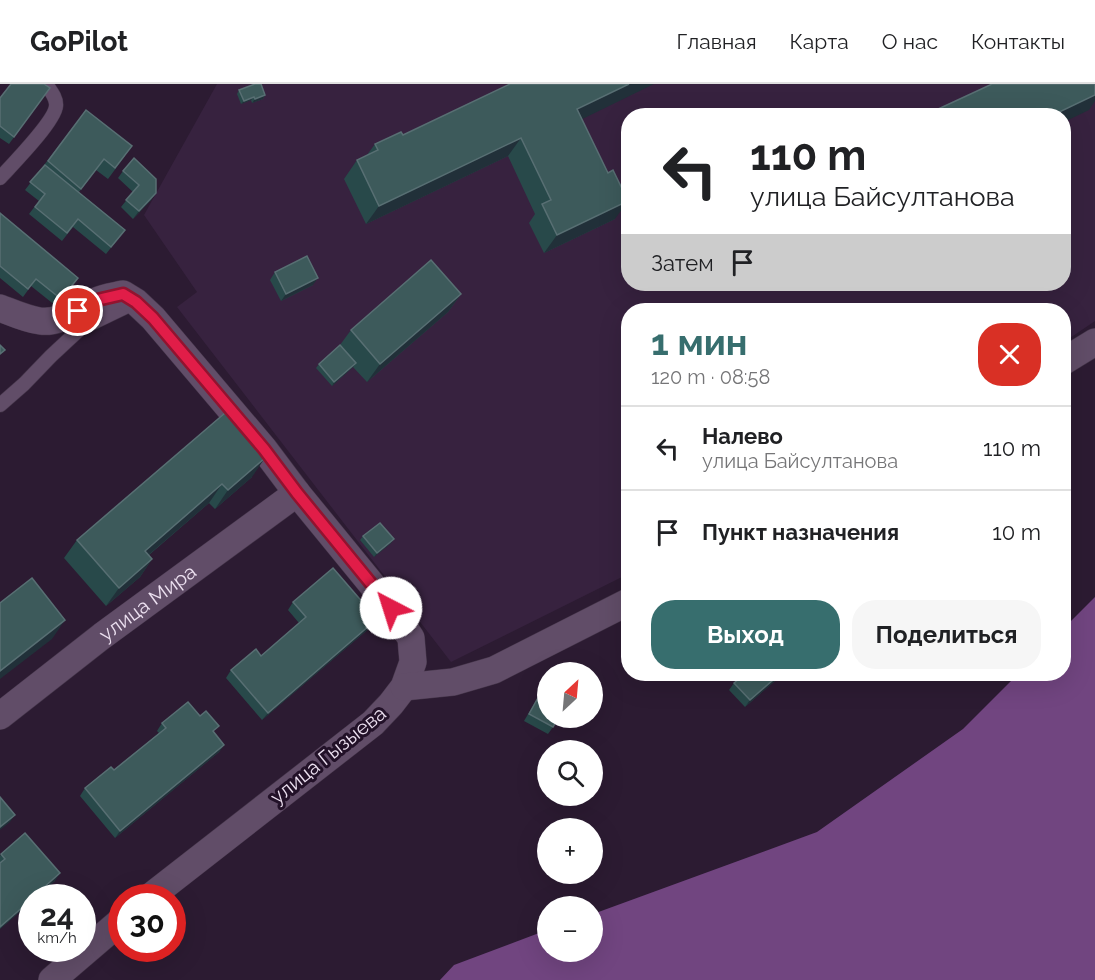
<!DOCTYPE html>
<html lang="ru">
<meta charset="utf-8">
<style>
body{margin:0;font-family:Raleway,sans-serif;background:#f6f6f6;color:#202124;height:100vh;display:flex;flex-direction:column;font-size:22px;white-space:nowrap}
*{box-sizing:border-box;margin:0}
p{font-size:20px;color:#757577}
.icon{flex:none;width:33px;height:33px;fill:none;stroke:currentColor;stroke-width:2;stroke-linecap:round;stroke-linejoin:round}
.map{position:relative;flex:1;overflow:hidden}
.side{position:absolute;left:621px;top:219px;width:450px;height:378px;display:flex;flex-direction:column;background:#fff;border-radius:24px;box-shadow:0 6px 24px #0002}
.side>*{flex:none}
.hud{position:absolute;left:621px;top:24px;width:450px;height:183px;border-radius:24px;box-shadow:0 6px 24px #0002;background:#fff;color:#202124;overflow:hidden}
.needle{width:39px;rotate:26deg}
.fabs{position:absolute;left:537px;top:578px;display:grid;gap:12px}
.fabs a{display:grid;place-items:center;width:66px;height:66px;border-radius:50%;background:#fff;box-shadow:0 6px 24px #0002;font-size:30px}
.speed{position:absolute;left:18px;top:800px;display:flex;gap:12px;font-size:30px;font-weight:700;text-align:center}
.speed>*{display:grid;place-content:center;width:78px;height:78px;border-radius:50%;background:#fff;box-shadow:0 6px 24px #0002;line-height:1}
.speed small{font-size:15px;font-weight:400}
.speed .limit{border:9px solid #d22;background:#fff;color:#111}
.pin{position:absolute;display:grid;place-items:center;width:51px;height:51px;color:#fff;margin:-26px;border:3px solid #fff;border-radius:50%;box-shadow:0 2px 6px #0007}
.me{position:absolute;width:66px;margin:-33px;rotate:320deg;stroke-linejoin:round;filter:drop-shadow(0 0 4px #0008)}
.turn{display:flex;align-items:center;gap:21px;height:126px;padding:0 30px;font-size:27px}
.turn .icon{width:78px;height:78px;stroke-width:2.5}
.turn b{display:block;font-size:42px;line-height:51px}
.then{display:flex;align-items:center;height:57px;padding:0 30px;background:#0003;gap:12px;font-size:22px}
.round{display:grid;place-items:center;flex:none;width:63px;height:63px;border-radius:24px;background:#f6f6f6}
.head{display:flex;align-items:center;justify-content:space-between;height:102px;padding:0 30px}
h1{font-size:36px;font-weight:700;line-height:45px;color:#376e6e}
.primary-button{display:flex;gap:12px;margin-top:auto;padding:12px 30px}
.primary-button a{flex:1;height:69px;border-radius:24px;background:#376e6e;color:#fff;font-size:24px;font-weight:700;line-height:69px;text-align:center}
.primary-button a+a{background:#f6f6f6;color:#202124}
ul{padding:0;list-style:none}
li{display:flex;align-items:center;gap:18px;height:84px;padding:0 30px;border-top:2px solid #e0e0e0}
li div{flex:1}
li b{display:block;font-size:22px}
li em{font-style:normal}
header{display:flex;align-items:center;gap:36px;box-sizing:border-box;height:84px;padding:0 30px;background:#fff;border-bottom:2px solid #e0e0e0}
header strong{font-size:28px}
nav{display:flex;gap:33px;margin-inline-start:auto;font-size:21px}
.map>svg:first-child{display:block}
.built{fill:#37223f;fill-rule:evenodd}
.water{fill:#714580}
.lines{fill:none;stroke-linecap:round;stroke-linejoin:round}
.lane-casing{stroke:#443549;stroke-width:15}
.street-casing{stroke:#443549;stroke-width:28}
.lane{stroke:#614d68;stroke-width:14}
.street{stroke:#614d68;stroke-width:27}
.wall{fill:#28494a}
.shaded-wall{fill:#213039}
.building{fill:#3d5a5b;stroke:#586f73;stroke-width:1.5}
.route-casing{stroke:#92132f;stroke-width:15}
.route{stroke:#e11d48;stroke-width:10}
.labels{text-anchor:middle;dominant-baseline:central;stroke-width:6;stroke-linejoin:round;paint-order:stroke}
.street-label{font-size:20px;fill:#ece0f0;stroke:#221128}
</style>
<header>
<strong>GoPilot</strong>
<nav><a>Главная</a><a>Карта</a><a>О нас</a><a>Контакты</a></nav>
</header>
<div class="map">
<svg width="1095" height="896" viewBox="0 0 1095 896">
<rect width="100%" height="100%" fill="#2c1b32"/>
<path class="built" d="M217,0H1095V237L1064,258V226H628V490L451,578L177,223L197,208L144,131ZM628,32H1064V200H628Z"/>
<path class="water" d="M1095,513V896H440L454,881L547,846L548,867H592L593,830L817,748L963,645L1018,590H1064V544Z"/>
<g class="lines">
<g class="lane-casing">
<g id="lane">
<path d="M0,94C12,81 55,37 56,22C57,14 50,6 46,0"/>
<path d="M0,321L24,300L51,272L80,245L136,218"/>
</g>
</g>
<g class="street-casing">
<g id="street">
<path d="M0,224C13,229 26,235 40,237C60,240 78,224 96,217C104,213 114,212 123,210L136,218L153,234L264,365L297,409L391,524L411,554L413,578L404,603L391,620L373,639L150,813"/>
<path d="M1064,277L1095,258"/>
<path d="M404,603L453,598L494,586L628,518"/>
<path id="s1" d="M0,632L102,552L297,409"/>
<path d="M52,896L122,836"/>
</g>
</g>
<use href="#lane" class="lane"/>
<use href="#street" class="street"/>
</g>
<g class="wall">
<path d="M50,4L9,60L0,54V14Z"/>
<path d="M239,6L265,11L263,15L252,19L251,16L241,20L237,10Z"/>
<path d="M86,26L125,72L108,95L96,86L79,108L125,146L106,170L73,143L62,157L29,130L39,117L25,106Z"/>
<path d="M582,35L615,135L544,169L529,139L535,130L508,72L366,140L344,95L357,76L367,71L375,60L403,51Z"/>
<path d="M123,87L156,109L151,116L133,135L121,123L133,108L118,94Z"/>
<path d="M0,129L78,194L56,222L31,202L23,213L0,194Z"/>
<path d="M275,188L313,201L281,217L270,196Z"/>
<path d="M461,210L448,228L367,298L353,283L332,302L316,284L319,280L340,261L351,246Z"/>
<path d="M225,329L252,393L215,425L209,419L149,471L152,475L140,493L106,522L64,474L77,456Z"/>
<path d="M363,452L391,459L374,473L360,456Z"/>
<path d="M293,518L377,535L372,542L262,636L226,594L231,586L261,572L299,539L288,526Z"/>
<path d="M745,590H783L745,623L729,606L734,599Z"/>
<path d="M544,603L553,643L548,650L524,637Z"/>
<path d="M162,639L214,649L224,661L219,668L115,754L80,712L85,704L114,686L159,649L157,647Z"/>
<path d="M1,770L55,797L32,813V817L0,845V772Z"/>
</g>
<g class="shaded-wall">
<path d="M629,0H654L564,44L577,25Z"/>
<path d="M265,11L263,15L252,19L255,15Z"/>
<path d="M1095,11V17L1089,26L1064,38V32H1051Z"/>
<path d="M254,13L251,16L241,20L244,17Z"/>
<path d="M521,54L508,72L366,140L379,122Z"/>
<path d="M156,109L151,116L133,135L139,127Z"/>
<path d="M628,117L615,135L544,169L557,151Z"/>
<path d="M318,194L313,201L281,217L286,210Z"/>
<path d="M461,210L448,228L367,298L380,280Z"/>
<path d="M356,279L353,283L332,302L334,298Z"/>
<path d="M265,374L252,393L215,425L228,406Z"/>
<path d="M222,400L209,419L132,485L145,467Z"/>
<path d="M394,455L391,459L374,473L377,469Z"/>
<path d="M152,475L140,493L106,522L119,504Z"/>
<path d="M377,535L372,542L262,636L268,629Z"/>
<path d="M65,536L52,555L0,595V587Z"/>
<path d="M780,590H783L745,623L750,616Z"/>
<path d="M224,661L219,668L115,754L120,747Z"/>
<path d="M15,731L10,738L0,746V743Z"/>
<path d="M60,789L55,797L37,813H33Z"/>
<path d="M32,815V817L0,845V843Z"/>
</g>
<g class="building">
<path d="M11,0H44L50,4L14,53L0,42V14Z"/>
<path d="M255,0H261L265,11L255,15L254,13L244,17L239,6Z"/>
<path d="M510,0H629L577,25L608,89L613,86L628,117L557,151L542,120L551,116L521,54L379,122L357,76L378,66L375,60L401,48L403,51Z"/>
<path d="M992,0H1095V11L1051,32H936L934,27Z"/>
<path d="M86,26L132,62L115,84L104,75L81,105L48,77Z"/>
<path d="M134,74L156,95V109L139,127L126,116L139,101L123,87Z"/>
<path d="M45,81L125,146L111,163L78,135L67,149L35,123L45,110L30,98Z"/>
<path d="M0,129L78,194L61,215L36,195L28,205L0,182Z"/>
<path d="M307,172L318,194L286,210L275,188Z"/>
<path d="M431,176L461,210L380,280L351,246Z"/>
<path d="M0,261L5,266L0,270Z"/>
<path d="M340,261L356,279L334,298L319,280Z"/>
<path d="M225,329L265,374L228,406L222,400L145,467L152,475L119,504L77,456Z"/>
<path d="M380,439L394,455L377,469L363,452Z"/>
<path d="M333,484L377,535L268,629L231,586L256,565L261,572L306,533L293,518Z"/>
<path d="M32,494L65,536L0,587V519Z"/>
<path d="M745,590H780L750,616L734,599Z"/>
<path d="M544,603L548,606V633H559L553,643L529,630Z"/>
<path d="M188,618L200,632L206,627L219,642L213,647L224,661L120,747L85,704L111,683L114,686L166,644L162,639Z"/>
<path d="M0,713L15,731L0,743Z"/>
<path d="M25,749L60,789L33,813H32V815L0,843V779L5,775L1,770Z"/>
</g>
<g class="lines">
<g class="route-casing">
<path id="route" d="M78,227L97,216L123,210L136,218L153,234L264,365L297,409L391,524"/>
</g>
<use href="#route" class="route"/>
</g>
<g class="labels">
<g class="street-label">
<text stroke="none"><textPath href="#s1" startOffset="186">улица Мира</textPath></text>
<text transform="translate(328 671) rotate(-39)">улица Гызыева</text>
</g>
</g>
</svg>
<div class="fabs">
<a><svg class="needle" viewBox="-14 -14 28 28"><path d="M0-13l5 13h-10z" fill="#e53935"/><path d="M0 13l5-13h-10z" fill="#757577"/></svg></a>
<a><svg class="icon" aria-label="search" viewBox="0 0 24 24"><circle cx="10" cy="10" r="6"/><path d="M15 15l6 6"/></svg></a>
<a>+</a>
<a>−</a>
</div>
<div class="speed"><div>24<small>km/h</small></div><div class="limit">30</div></div>
<div class="pin" style="left:78px;top:227px;background:#d93025"><svg class="icon" aria-label="arrive" viewBox="0 0 24 24"><path d="M6 21V4h12l-3 4 3 4H6"/></svg></div>
<svg class="me" style="left:391px;top:524px" viewBox="-20 -20 40 40"><circle r="19" fill="#fff"/><path d="M0-13L10 11 0 6-10 11z" fill="#e11d48"/></svg>
<div class="hud">
<div class="turn"><svg class="icon" aria-label="left" viewBox="0 0 24 24"><path d="M17 20v-9H6M10 6l-5 5 5 5"/></svg><div><b>110 m</b>улица Байсултанова</div></div>
<div class="then">Затем<svg class="icon" aria-label="arrive" viewBox="0 0 24 24"><path d="M6 21V4h12l-3 4 3 4H6"/></svg></div>
</div>
<section class="side">
<div class="head"><div><h1>1 мин</h1><p>120 m · 08:58</p></div><a class="round" style="background:#d93025;color:#fff"><svg class="icon" aria-label="close" viewBox="0 0 24 24"><path d="M6 6l12 12M18 6L6 18"/></svg></a></div>
<ul>
<li><svg class="icon" aria-label="left" viewBox="0 0 24 24"><path d="M17 20v-9H6M10 6l-5 5 5 5"/></svg><div><b>Налево</b><p>улица Байсултанова</p></div><em>110 m</em></li>
<li><svg class="icon" aria-label="arrive" viewBox="0 0 24 24"><path d="M6 21V4h12l-3 4 3 4H6"/></svg><div><b>Пункт назначения</b></div><em>10 m</em></li>
</ul>
<div class="primary-button"><a>Выход</a><a>Поделиться</a></div>
</section>
</div>
